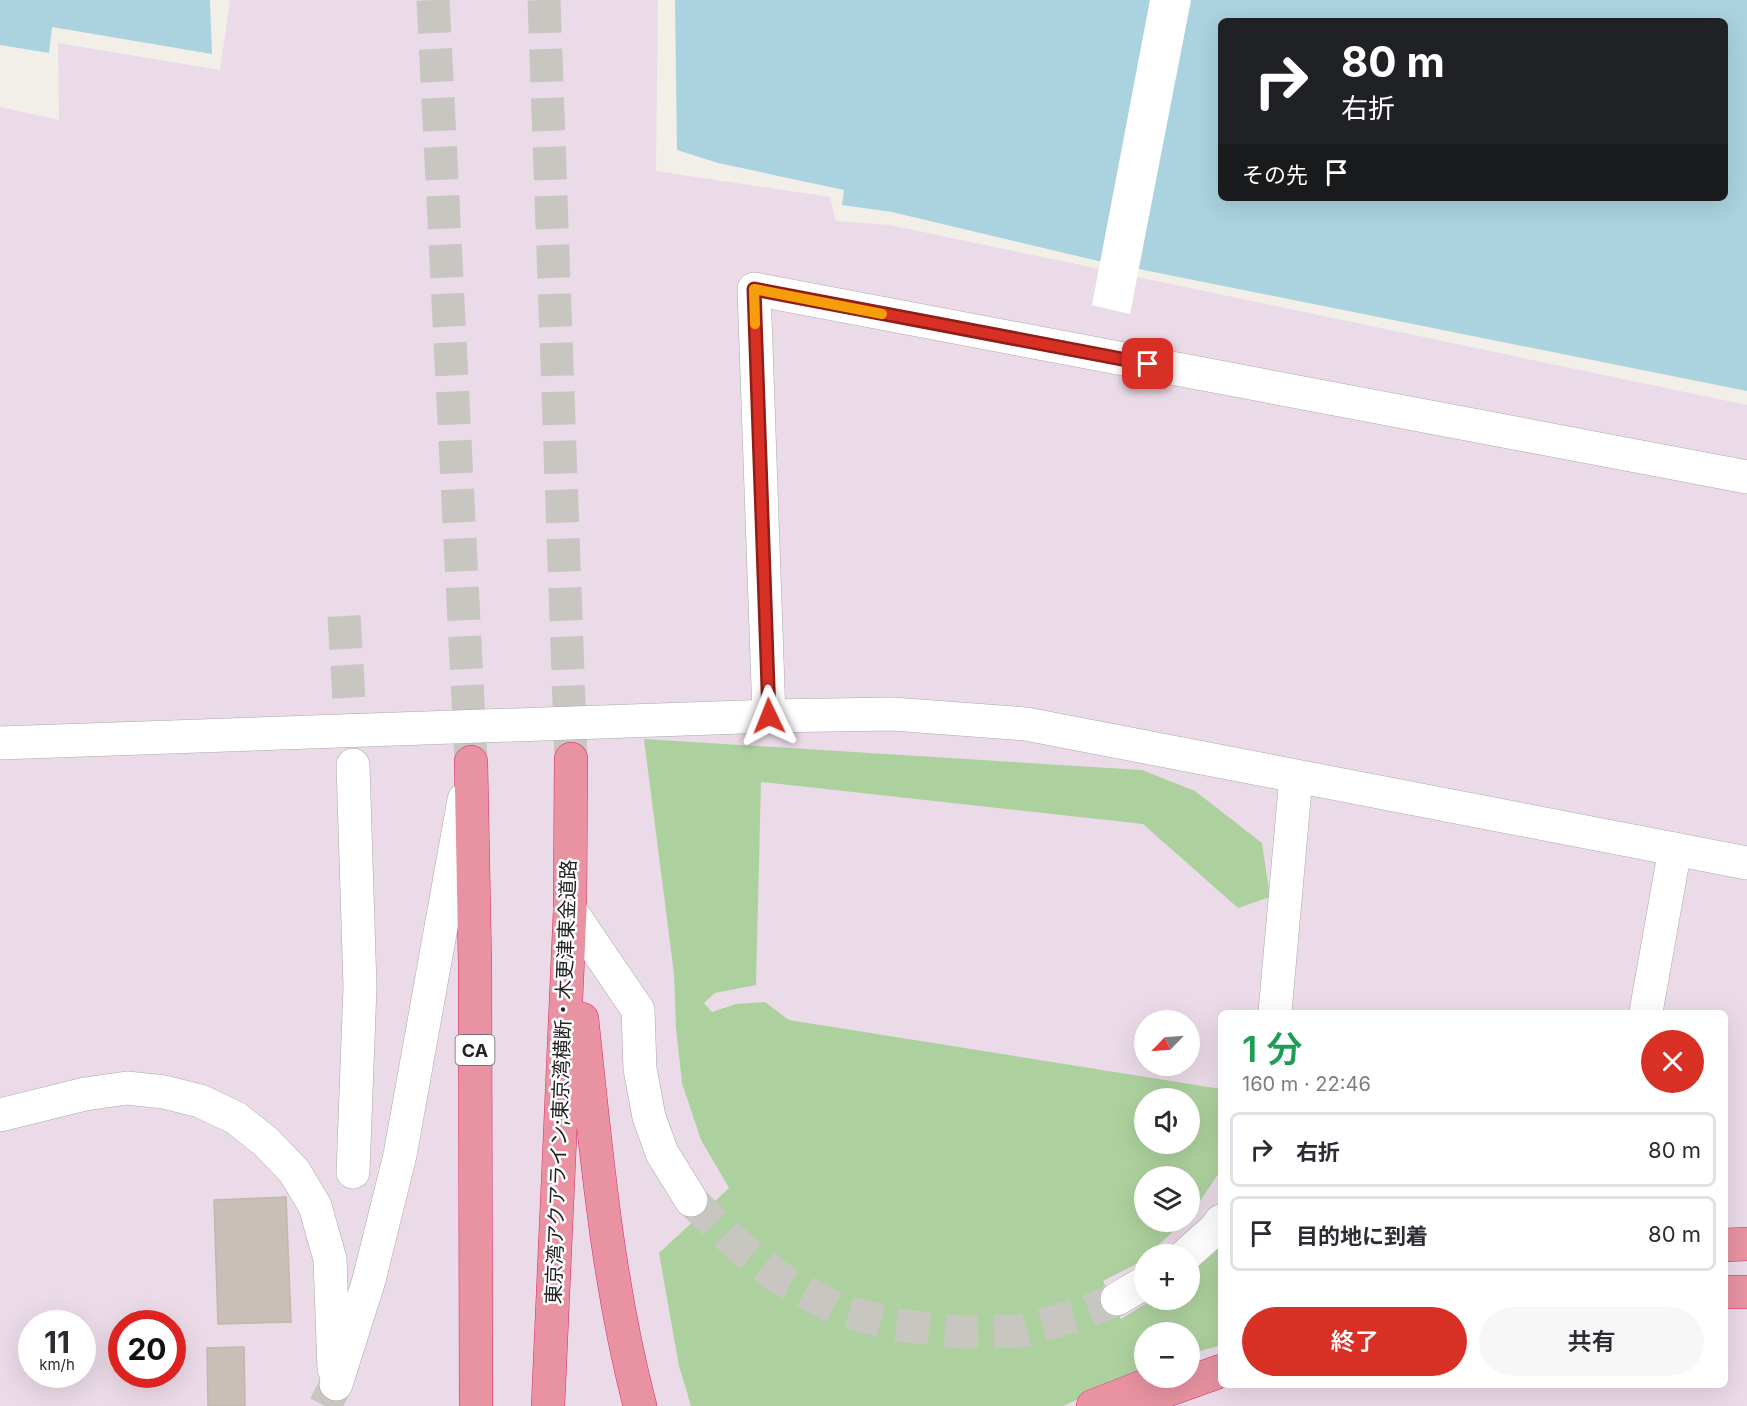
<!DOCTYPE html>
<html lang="ja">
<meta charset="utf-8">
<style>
body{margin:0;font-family:Inter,"Noto Sans JP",sans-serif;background:#f7f7f7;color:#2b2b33;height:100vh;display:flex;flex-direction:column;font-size:22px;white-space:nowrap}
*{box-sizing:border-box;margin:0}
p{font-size:20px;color:#7c7c81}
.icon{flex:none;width:33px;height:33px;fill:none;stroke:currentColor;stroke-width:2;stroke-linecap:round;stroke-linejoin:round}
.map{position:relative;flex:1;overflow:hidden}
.drawer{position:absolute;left:1218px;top:1010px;width:510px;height:378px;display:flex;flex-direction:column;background:#fff;border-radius:9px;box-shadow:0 6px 24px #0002}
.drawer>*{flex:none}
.guide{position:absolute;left:1218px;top:18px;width:510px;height:183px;border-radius:9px;box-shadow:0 6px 24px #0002;background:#202124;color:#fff;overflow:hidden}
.needle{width:39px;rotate:245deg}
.buttons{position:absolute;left:1134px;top:1010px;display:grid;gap:12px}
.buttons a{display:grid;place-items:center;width:66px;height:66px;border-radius:50%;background:#fff;box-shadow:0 6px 24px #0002;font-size:30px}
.speed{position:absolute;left:18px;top:1310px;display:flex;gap:12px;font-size:30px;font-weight:700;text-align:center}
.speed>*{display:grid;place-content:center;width:78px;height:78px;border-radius:50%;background:#fff;box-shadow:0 6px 24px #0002;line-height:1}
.speed small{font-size:15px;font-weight:400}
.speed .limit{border:9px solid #d22;background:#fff;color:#111}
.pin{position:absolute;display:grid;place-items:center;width:51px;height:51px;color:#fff;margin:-26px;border-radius:12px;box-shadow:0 3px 9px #0006}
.me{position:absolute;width:66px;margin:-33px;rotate:358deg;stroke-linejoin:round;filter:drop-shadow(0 0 4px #0008)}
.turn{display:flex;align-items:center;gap:21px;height:126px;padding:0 24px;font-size:27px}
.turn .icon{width:78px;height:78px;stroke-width:2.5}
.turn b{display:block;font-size:42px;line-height:51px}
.then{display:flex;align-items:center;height:57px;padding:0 24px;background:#0003;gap:12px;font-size:22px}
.round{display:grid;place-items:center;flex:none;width:63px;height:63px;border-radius:32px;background:#f7f7f7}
.headline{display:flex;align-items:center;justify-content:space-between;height:102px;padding:0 24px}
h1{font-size:36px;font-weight:600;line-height:45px;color:#1e9e55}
.button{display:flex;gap:12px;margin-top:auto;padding:12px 24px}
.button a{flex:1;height:69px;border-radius:36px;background:#d93025;color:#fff;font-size:24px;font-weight:600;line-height:69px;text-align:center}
.button a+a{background:#f7f7f7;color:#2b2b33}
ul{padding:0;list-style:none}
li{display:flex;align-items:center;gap:18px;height:75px;margin:0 12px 9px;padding:0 12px;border:3px solid #e1e1e2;border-radius:9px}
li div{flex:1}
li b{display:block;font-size:22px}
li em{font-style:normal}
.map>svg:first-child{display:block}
.industrial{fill:#ebdbe8;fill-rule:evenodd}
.forest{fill:#add19e;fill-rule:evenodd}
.water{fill:#aad3df;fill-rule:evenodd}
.pier{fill:#fff}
.building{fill:#c7bfb8;stroke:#c4b6ab;stroke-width:1.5}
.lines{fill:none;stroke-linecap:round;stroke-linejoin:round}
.minor-tunnel{stroke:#c8c6c1;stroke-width:33;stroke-dasharray:33 16;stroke-linecap:butt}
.highway-tunnel{stroke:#c8c6c1;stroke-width:33;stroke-dasharray:33 16;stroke-linecap:butt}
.minor-casing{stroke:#a9a9a9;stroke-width:34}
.highway-casing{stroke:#dc2a67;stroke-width:34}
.minor{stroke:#fff;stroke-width:33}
.highway{stroke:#e892a2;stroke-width:33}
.route-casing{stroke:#8d1f18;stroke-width:15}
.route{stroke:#d93025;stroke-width:10}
.slow{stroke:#f59e0b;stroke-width:10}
.labels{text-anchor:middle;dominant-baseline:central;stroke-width:5;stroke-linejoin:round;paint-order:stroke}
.shield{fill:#fff;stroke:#646464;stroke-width:1.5}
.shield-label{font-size:18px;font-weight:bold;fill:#222}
.street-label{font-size:20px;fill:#222;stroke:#fff}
</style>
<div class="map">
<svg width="1747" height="1406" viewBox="0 0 1747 1406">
<rect width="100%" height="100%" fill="#f2efe9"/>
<path class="industrial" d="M230,0H658L656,171L830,197L836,221L890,225L1747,405V1406H0V107L59,120L58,43L220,70ZM1221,1012H1725V1384H1221ZM1144,1020H1190V1065H1144ZM1144,1098H1190V1143H1144ZM1144,1176H1190V1221H1144ZM1144,1254H1190V1299H1144ZM32,1323H82V1374H32ZM122,1323H172V1374H122ZM1144,1332H1190V1377H1144Z"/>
<path class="forest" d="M644,739L1142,770L1195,791L1262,843L1270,897L1238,908L1143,824L761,782L756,985L715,993L704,1003L712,1012L736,1004L765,1002L789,1020L1221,1089V1170L1190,1216V1176H1144V1221H1185L1148,1254H1144V1257L1138,1263L1103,1281L1121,1319L1153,1299H1190V1274L1221,1247V1345L1190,1354V1332H1144V1370L1063,1406H691L679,1366L659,1253L729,1188L701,1140L682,1083L676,1028L674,974ZM1144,1098H1190V1143H1144Z"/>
<g class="water">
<path d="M0,0H210L212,54L52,27L49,53L0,45Z"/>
<path d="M675,0H1747V391L1094,260L892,212L842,205L844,190L718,163L677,150ZM1221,21H1725V198H1221Z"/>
</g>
<path class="pier" d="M1150,0H1191L1130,314L1092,305Z"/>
<g class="building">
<path d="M286,1197L291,1322L218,1324L214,1200Z"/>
<path d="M244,1347L245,1406H208L207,1348Z"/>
</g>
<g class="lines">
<g class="minor-tunnel">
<path d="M344,616L353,765"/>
<path d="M691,1200L734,1242L779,1278L837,1309L895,1325L960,1332L1021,1331L1081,1314L1117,1299"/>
<path d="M325,1406L336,1384"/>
</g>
<g class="highway-tunnel">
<path d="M433,0L471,762"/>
<path d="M544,0L571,759"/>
</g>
<g class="minor-casing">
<g id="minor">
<path d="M769,716L754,289L1747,477"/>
<path d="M0,743L769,716L893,714L1026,724L1747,863"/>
<path d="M570,910L638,1010L640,1069L649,1117L662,1153L691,1200"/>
<path d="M1275,1012L1296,777"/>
<path d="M1646,1012L1675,849"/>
<path d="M0,1115L85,1094L127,1088L164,1092L200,1101L236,1118L266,1142L294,1171L315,1206L330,1259L334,1369"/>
<path d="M353,1172L360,987L353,765"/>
<path d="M1187,1254L1215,1229L1221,1221"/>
<path d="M1117,1299L1144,1283"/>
<path d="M336,1384L369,1280L400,1155L464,800"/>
</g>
</g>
<g class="highway-casing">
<g id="highway">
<path d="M471,762L475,965L476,1406"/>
<path d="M582,1019C596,1149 607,1280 640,1406"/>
<path d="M1725,1245L1747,1244"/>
<path d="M1725,1292H1747"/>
<path d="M548,1406L570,910L571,759"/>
<path d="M1093,1406L1142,1387"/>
<path d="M1123,1406L1221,1371"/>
</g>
</g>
<use href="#minor" class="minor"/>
<use href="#highway" class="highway"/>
</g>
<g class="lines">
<g class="route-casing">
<path id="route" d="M769,716L754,289L1148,364"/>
</g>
<use href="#route" class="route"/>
<path class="slow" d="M755,324L754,289L882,314"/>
</g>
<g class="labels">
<rect class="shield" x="455.5" y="1035" width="39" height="30" rx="4.5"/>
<g class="shield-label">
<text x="475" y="1050">CA</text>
</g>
<g class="street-label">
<text transform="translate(561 1082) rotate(-88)">東京湾アクアライン;東京湾横断・木更津東金道路</text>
</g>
</g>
</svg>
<div class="buttons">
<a><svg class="needle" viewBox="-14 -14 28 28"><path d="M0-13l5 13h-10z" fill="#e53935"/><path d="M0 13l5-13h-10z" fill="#7c7c81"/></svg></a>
<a><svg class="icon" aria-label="sound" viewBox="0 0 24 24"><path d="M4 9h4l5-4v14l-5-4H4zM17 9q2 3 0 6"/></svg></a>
<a><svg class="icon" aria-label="layers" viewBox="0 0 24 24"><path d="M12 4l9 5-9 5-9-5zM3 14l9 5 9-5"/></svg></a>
<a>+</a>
<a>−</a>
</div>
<div class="speed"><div>11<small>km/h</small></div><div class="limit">20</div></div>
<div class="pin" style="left:1148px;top:364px;background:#d93025"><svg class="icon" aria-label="arrive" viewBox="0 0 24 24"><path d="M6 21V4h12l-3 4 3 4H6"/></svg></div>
<svg class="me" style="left:769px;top:716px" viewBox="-20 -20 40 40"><path d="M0-17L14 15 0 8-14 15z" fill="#d93025" stroke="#fff" stroke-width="4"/></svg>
<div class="guide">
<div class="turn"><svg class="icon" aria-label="right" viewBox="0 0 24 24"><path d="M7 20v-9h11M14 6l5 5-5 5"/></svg><div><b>80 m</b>右折</div></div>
<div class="then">その先<svg class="icon" aria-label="arrive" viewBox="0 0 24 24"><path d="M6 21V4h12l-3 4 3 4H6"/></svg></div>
</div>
<section class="drawer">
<div class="headline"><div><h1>1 分</h1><p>160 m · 22:46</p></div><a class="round" style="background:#d93025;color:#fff"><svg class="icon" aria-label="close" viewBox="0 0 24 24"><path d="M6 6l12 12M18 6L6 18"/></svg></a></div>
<ul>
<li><svg class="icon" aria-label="right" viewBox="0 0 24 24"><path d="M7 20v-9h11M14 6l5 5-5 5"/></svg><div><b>右折</b></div><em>80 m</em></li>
<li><svg class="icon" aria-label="arrive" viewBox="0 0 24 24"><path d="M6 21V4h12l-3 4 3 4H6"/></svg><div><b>目的地に到着</b></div><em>80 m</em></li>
</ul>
<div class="button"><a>終了</a><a>共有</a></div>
</section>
</div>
